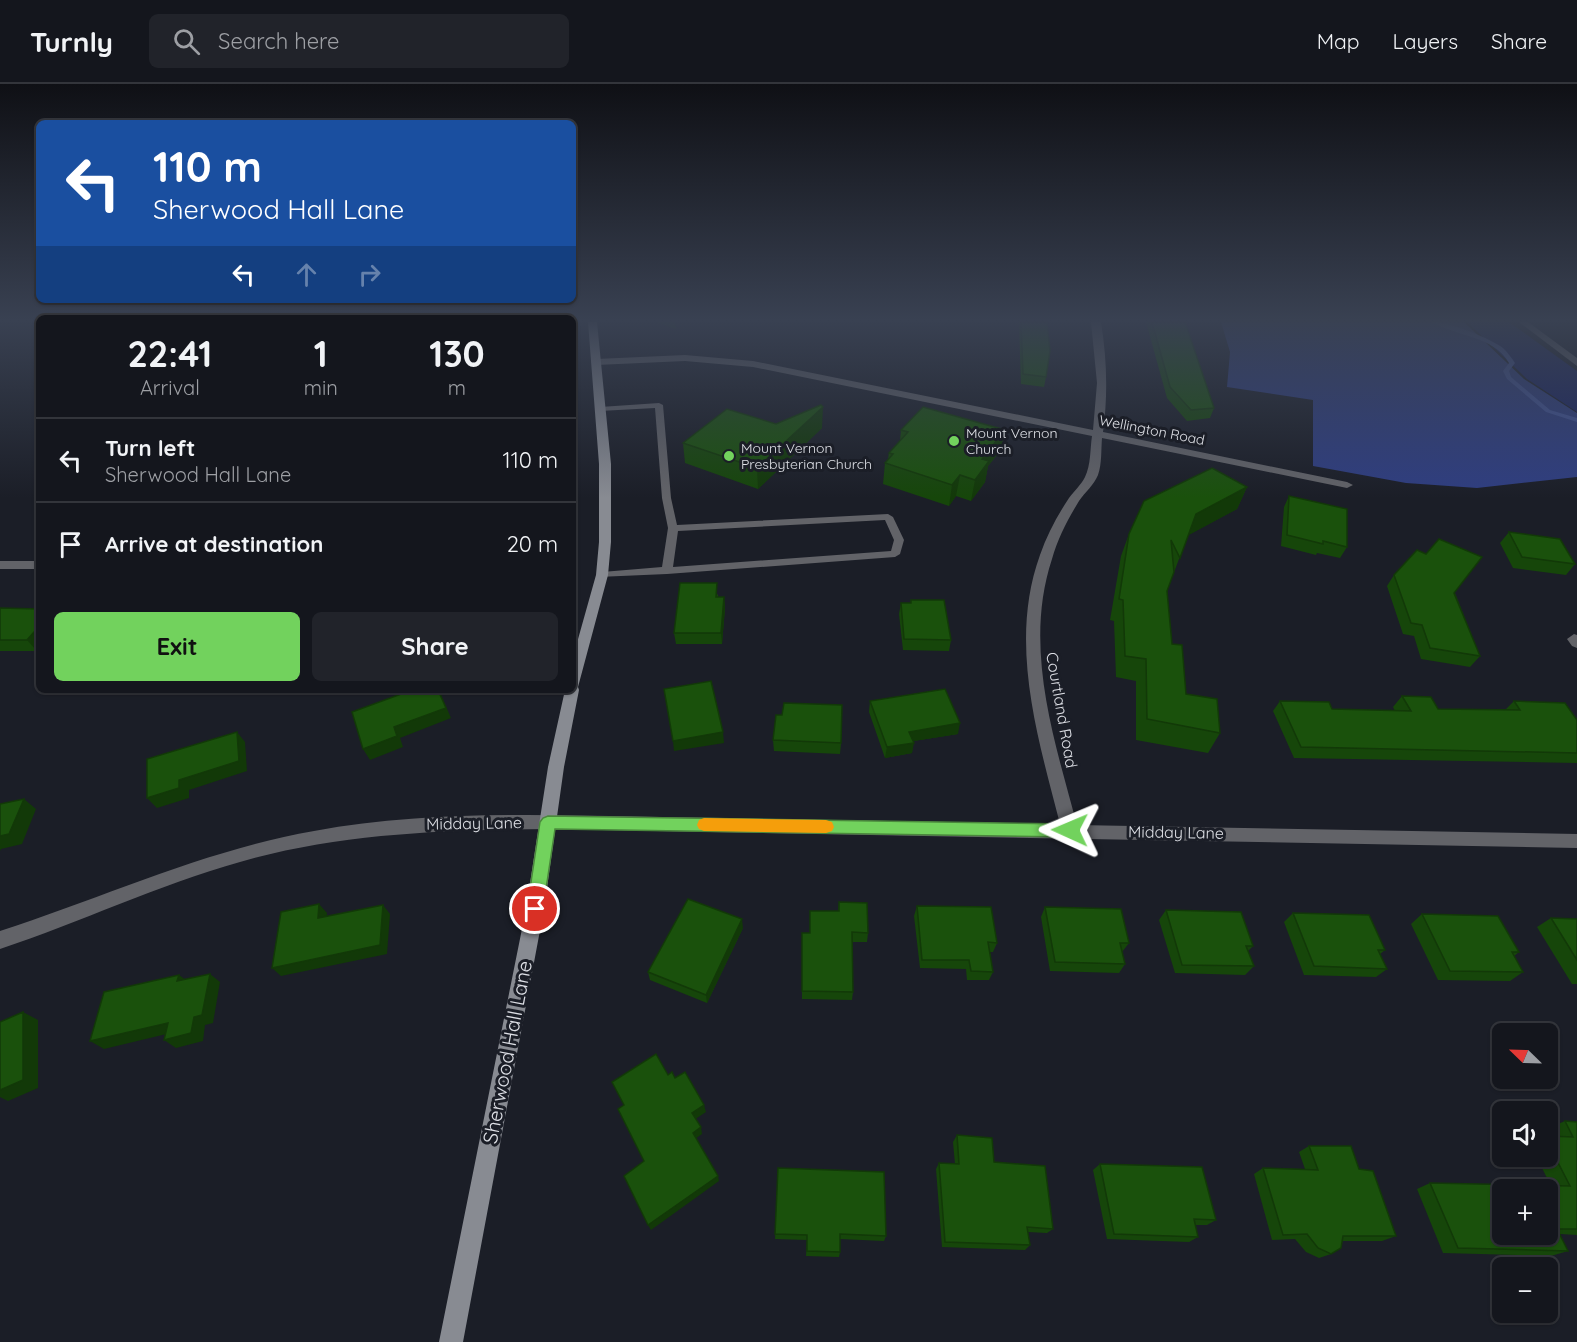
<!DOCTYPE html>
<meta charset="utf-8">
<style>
body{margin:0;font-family:Quicksand,sans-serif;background:#21232a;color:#f1f3f6;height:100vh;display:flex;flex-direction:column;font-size:22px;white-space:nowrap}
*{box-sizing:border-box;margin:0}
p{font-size:20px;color:#9d9fa4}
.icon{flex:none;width:33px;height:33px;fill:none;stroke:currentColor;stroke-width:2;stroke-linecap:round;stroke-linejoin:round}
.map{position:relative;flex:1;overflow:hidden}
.side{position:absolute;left:36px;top:231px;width:540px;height:378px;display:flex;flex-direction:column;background:#14161d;border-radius:9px;box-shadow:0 2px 4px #0004,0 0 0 2px #33353b}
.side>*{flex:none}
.guide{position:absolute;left:36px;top:36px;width:540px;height:183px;border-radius:9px;box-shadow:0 2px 4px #0004,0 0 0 2px #33353b;background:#1a4fa0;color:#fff;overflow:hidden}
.needle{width:39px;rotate:293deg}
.tools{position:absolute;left:1492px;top:939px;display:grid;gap:12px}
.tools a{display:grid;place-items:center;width:66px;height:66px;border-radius:9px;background:#14161d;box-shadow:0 2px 4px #0004,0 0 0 2px #33353b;font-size:30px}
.pin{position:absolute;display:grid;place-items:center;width:51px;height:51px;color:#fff;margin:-26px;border:3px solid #fff;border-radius:50%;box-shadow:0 2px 6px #0007}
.me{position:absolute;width:66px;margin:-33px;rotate:271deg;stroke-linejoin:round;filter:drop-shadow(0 0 4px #0008)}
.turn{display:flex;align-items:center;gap:21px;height:126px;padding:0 18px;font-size:27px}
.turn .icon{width:78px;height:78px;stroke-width:2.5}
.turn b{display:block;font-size:42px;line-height:51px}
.lanes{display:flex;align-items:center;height:57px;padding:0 18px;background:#0003;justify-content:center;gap:30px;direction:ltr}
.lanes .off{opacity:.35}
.eta{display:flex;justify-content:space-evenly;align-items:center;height:102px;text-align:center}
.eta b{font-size:36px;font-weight:800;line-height:42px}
.primary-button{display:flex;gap:12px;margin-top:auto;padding:12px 18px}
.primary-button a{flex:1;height:69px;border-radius:9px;background:#72d25d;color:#111;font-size:24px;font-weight:800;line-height:69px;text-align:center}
.primary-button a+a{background:#21232a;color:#f1f3f6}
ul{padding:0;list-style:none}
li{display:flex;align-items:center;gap:18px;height:84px;padding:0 18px;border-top:2px solid #33353b}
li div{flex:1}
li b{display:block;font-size:22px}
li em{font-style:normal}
header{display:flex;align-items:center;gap:36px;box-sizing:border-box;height:84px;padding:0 30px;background:#14161d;border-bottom:2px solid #33353b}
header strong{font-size:28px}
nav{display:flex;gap:33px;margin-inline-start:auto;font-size:21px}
.search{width:420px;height:54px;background:#21232a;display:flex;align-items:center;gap:15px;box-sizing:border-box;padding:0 21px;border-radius:9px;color:#9d9fa4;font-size:22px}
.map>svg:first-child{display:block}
.green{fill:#1a2463}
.forest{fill:#2f3e81}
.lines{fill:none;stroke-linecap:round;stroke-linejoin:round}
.stream{fill:#43559a;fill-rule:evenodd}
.service{fill:#626368;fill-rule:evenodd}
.minor{fill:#626368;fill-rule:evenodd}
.secondary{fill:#888b92;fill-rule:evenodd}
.wall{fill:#16460a}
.shaded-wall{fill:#123908}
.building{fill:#1a510c;stroke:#123908;stroke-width:1.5;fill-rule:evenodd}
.route{fill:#72d25d;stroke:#4a883c;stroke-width:1.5}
.slow{fill:#f59e0b}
.poi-dot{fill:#72d25d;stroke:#1b1e27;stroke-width:2}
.labels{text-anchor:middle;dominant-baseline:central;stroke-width:6;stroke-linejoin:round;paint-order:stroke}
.far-street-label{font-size:14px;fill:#dee0e6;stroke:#1b1e27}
.far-poi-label{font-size:14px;fill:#dee0e6;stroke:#1b1e27;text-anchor:start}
.street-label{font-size:16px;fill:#dee0e6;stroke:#1b1e27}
.near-street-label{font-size:20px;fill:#dee0e6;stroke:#1b1e27}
</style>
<header>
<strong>Turnly</strong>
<div class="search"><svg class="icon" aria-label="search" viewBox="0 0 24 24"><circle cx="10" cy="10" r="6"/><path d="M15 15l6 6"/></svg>Search here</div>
<nav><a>Map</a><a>Layers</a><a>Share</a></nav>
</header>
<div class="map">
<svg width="1577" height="1258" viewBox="0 0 1577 1258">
<rect width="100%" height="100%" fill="#1b1e27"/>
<path class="green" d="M1467,238H1509L1577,287V328L1527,295Z"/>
<path class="forest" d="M1221,238H1464L1524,295L1577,329V393L1477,404L1406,399L1313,382V316L1227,303L1230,268Z"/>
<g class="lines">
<path class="stream" d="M1433,238C1449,238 1490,254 1503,264C1508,269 1511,273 1515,279L1509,287L1511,293L1550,326L1577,334V338L1546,328L1507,295L1503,287L1509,279C1493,251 1456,253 1433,238Z"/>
<path class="service" d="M659,319L663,321L671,414L677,441L888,430L893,433L904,456L900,470L895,473L667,490L598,493L597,491L598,489L602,488L662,483L668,444L662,414L655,324L600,327L596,325L600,323ZM885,436L894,456L891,467L673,483L678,447Z"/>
<g class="minor">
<path d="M1091,238H1101C1107,275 1108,311 1103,348L1347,398L1353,401L1347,404L1102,354C1101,366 1102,380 1098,391C1094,401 1085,408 1079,417C1068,435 1058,454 1052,475C1023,563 1054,655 1077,741L1577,750V764L548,745C445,746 340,749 240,778C158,801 81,838 0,865V847C105,813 205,766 314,747C428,726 545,731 660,733C793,735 927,738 1060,740C1038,654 1008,559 1040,471C1047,451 1057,432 1069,414C1074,407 1081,401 1085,393C1091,381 1090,365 1092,352L753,283L685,277L596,281L591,278L596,275L685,271L753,277L1093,346L1097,299Z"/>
<path d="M1519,238H1528L1577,274V282Z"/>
<rect x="0" y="477" width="39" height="8"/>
<path d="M1574,550L1577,551V564L1572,562L1567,555Z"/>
</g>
<path class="secondary" d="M588,238H597L611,380V458L608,491L578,603L579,606L564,683L544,825L463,1258H439L526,825L548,683L565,606H573V573L596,491L599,458V380Z"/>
</g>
<g class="wall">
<path d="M656,238H675L676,245Z"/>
<path d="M1019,238H1047L1046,293L1044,303L1021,300Z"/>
<path d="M1146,238H1185L1214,324L1210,334L1187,337L1167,314Z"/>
<path d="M776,340L822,344L758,405L685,379L683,359Z"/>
<path d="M901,346L1001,366L988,382L985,398L971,417L956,412L949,422L883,400L885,379L888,375L889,369L900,357Z"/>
<path d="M1247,403L1237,425L1188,451L1167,507L1172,560L1186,610L1220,649L1208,669L1136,656V597L1116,593L1114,537L1110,536L1121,472L1129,450Z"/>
<path d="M1289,412L1347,463L1340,474L1317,469L1316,471L1281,462L1284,423Z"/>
<path d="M1509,448L1575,480L1566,491L1513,484L1500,459Z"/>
<path d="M1394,491L1455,509L1480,572L1470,583L1421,575L1414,552L1403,550L1387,502Z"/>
<path d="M718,510V513H724L725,524L722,560H676L674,549Z"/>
<path d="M911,516L951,556L949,567L903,566L899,530L901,519H910Z"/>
<path d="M0,524L39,525V565L37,567H0Z"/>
<path d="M1402,612L1438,625L1505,626L1514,617L1577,636V679L1294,674L1273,627L1280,617L1332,625L1395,627L1393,623Z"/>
<path d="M870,617L958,650L913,657L912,669L885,674L869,628Z"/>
<path d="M773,656L841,659L840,670L774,667Z"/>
<path d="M839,818L868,849L867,858H852L853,908L852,916L802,915V849H810L838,827Z"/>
<path d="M917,822L997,859L993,868H990L993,888L989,896H967L966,885L920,884L914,832Z"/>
<path d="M1045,823L1129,859L1122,868L1125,880L1119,889L1050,887L1041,833Z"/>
<path d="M1166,826L1253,862L1248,867L1254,882L1245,891L1175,889L1159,836Z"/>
<path d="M1293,829L1385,866L1380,870L1387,885L1376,893L1304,891L1284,838Z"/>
<path d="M1422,830L1519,868L1514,872L1523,888L1510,897L1438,896L1411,840Z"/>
<path d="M1551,834L1577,835V900H1572L1537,843Z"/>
<path d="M743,844L707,919L650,896L648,888Z"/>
<path d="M1565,1037L1577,1038V1151L1560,1150L1568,1167L1551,1172L1443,1169L1417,1105L1430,1099L1551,1102L1536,1072H1548V1052H1553L1549,1044Z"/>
<path d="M957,1051L994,1078L1053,1145L1047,1149L1028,1148L1030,1161L1025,1166L942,1163L936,1085L939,1079L955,1080L953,1058Z"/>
<path d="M1309,1062L1359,1085L1396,1152L1382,1157H1342L1331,1170L1319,1174L1306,1168L1295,1155L1272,1156L1254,1090L1263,1084L1305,1085L1299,1068Z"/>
<path d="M1100,1080L1216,1136L1207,1141H1195L1198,1153L1189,1158L1107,1155L1093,1086Z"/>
<path d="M778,1084L886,1152L884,1157L840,1155V1168L839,1173L806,1172L807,1156L775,1155Z"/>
</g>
<g class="shaded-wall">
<path d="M823,323L822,344L758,405L757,384Z"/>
<path d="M1005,346L1001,366L988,382L985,398L971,417L975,396L982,375Z"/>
<path d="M960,391L956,412L949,422L952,401Z"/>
<path d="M1247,403L1237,425L1187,452L1196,430Z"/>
<path d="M724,513L725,524L722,560L721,549Z"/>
<path d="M34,548L39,553V565L37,567L27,556Z"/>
<path d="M439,606L451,634L400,654L403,663L370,676L363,665Z"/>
<path d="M960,639L958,650L908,658L909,648Z"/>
<path d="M237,648L245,658L247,687L189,706V714L157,724L147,714L179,696Z"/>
<path d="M723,648L724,659L674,667L673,657Z"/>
<path d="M914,659L912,669L885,674L887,663Z"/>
<path d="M24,715L36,725L22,760L1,765L0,767V752Z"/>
<path d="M319,820L327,829L326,843L318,834Z"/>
<path d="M383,821L390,830L387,870L281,892L272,884Z"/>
<path d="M742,835L743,844L707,919L706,911Z"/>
<path d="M210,890L220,898L213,939L205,941L203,957L176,964L164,956Z"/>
<path d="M179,891L190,899L177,897Z"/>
<path d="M23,928L38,936V1004L8,1017L0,1013V1006Z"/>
<path d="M168,939L179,947L104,965L90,957Z"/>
<path d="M704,1021L706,1028L694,1036L692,1029Z"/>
<path d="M701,1043L702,1050L695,1055L693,1049Z"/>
<path d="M718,1092L719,1097L651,1146L648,1141Z"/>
</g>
<g class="building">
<path d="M1021,238H1047L1050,267L1046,293L1023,290Z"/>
<path d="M1152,238H1185L1214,324L1191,326L1170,303Z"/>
<path d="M821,321L823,323L757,384L683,359L727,325L776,340Z"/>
<path d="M923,323L1005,346L982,375L989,377L975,396L960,391L952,401L885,379L893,370L889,369L908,348L901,346Z"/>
<path d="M1212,384L1247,403L1196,430L1180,474L1171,456L1174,488L1167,507L1172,560L1182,561L1186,610L1217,615L1220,649L1147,635L1146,575L1125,572L1123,516L1119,515L1129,450L1144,417Z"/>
<path d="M1289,412L1347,425V463L1323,457V460L1287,451Z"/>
<path d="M1509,448L1560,455L1575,480L1522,473Z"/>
<path d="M1439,455L1482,473L1454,509L1480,572L1430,564L1422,541L1411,539L1394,491L1417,466L1426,470Z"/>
<path d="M680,499H717L716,513H724L721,549H674Z"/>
<path d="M911,516H944L951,556L904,555L901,519H911Z"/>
<path d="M0,524L39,525V548H34L27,556H0Z"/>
<path d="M711,597L723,648L673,657L664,605Z"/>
<path d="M945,605L960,639L909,648L914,659L887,663L870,617Z"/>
<path d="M412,606H438L446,624L394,643L397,652L363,665L352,628Z"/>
<path d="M1402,612L1431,613L1438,625L1520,626L1514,617L1565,619L1577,636V669L1301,663L1280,617L1329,618L1332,625L1411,627Z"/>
<path d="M784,619L842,621L841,659L773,656L776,631H782Z"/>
<path d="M237,648L239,677L179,696V704L147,714V675Z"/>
<path d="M24,715L9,750L0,752V720Z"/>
<path d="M688,815L742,835L706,911L648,888Z"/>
<path d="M839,818L867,819L868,849L852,848L853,908L802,907V849H810V827H839Z"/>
<path d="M319,820L318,834L383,821L380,861L272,884L281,828Z"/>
<path d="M917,822L991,823L997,859L988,858L993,888L971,887L969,876H922Z"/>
<path d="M1045,823L1121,825L1129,859H1120L1125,880L1055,878Z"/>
<path d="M1166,826L1241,828L1253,862H1246L1254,882L1182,881Z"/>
<path d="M1293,829L1369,831L1385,866H1378L1387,885L1314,882Z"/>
<path d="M1422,830L1498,832L1519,868H1512L1523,888L1450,887Z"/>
<path d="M1551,834L1577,835V876Z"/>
<path d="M210,890L202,931L194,933L191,949L164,956L168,939L90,957L104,908L179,891L177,897Z"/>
<path d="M23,928V996L0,1006V938Z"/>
<path d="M656,970L668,991L672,988L675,994L685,988L704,1021L692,1029L701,1043L693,1049L718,1092L648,1141L624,1092L644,1077L618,1025L624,1021L612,998Z"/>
<path d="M1565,1037L1577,1038V1145H1557L1568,1167L1458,1164L1430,1099L1570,1102L1548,1059V1052L1573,1053ZM1503,1106H1548V1150H1503Z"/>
<path d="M957,1051L992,1054L994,1078L1045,1082L1053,1145L1027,1143L1030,1161L945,1158L939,1079L959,1080Z"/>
<path d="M1309,1062H1351L1359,1085L1373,1087L1396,1152H1343L1341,1164L1331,1170L1318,1164L1307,1150L1283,1151L1263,1084L1318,1086Z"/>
<path d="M1100,1080L1202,1083L1216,1136L1194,1135L1198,1153L1114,1150Z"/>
<path d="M778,1084L884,1088L886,1152L840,1150V1168L807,1167V1151L775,1150Z"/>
</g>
<linearGradient id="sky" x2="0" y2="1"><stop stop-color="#0f1015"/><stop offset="0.57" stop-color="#394152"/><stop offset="1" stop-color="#394152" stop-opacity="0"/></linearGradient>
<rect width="1577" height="414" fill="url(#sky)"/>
<path class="route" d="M548,732L1070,740L1076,742L1078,746L1076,751L1070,753L555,745L543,825L541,830L535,832L529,830L527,825L540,738L543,734Z"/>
<path class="slow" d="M704,734L826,736L832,738L834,743L832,747L826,749L704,747L699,745L697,741L699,736Z"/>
<g class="poi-dot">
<circle cx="954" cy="357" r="6"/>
<circle cx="729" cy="372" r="6"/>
</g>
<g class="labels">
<g class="far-street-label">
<text transform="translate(1152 346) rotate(11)">Wellington Road</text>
</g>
<g class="far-poi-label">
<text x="966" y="349">Mount Vernon<tspan x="966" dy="16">Church</tspan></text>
<text x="741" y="364">Mount Vernon<tspan x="741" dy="16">Presbyterian Church</tspan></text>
</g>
<g class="street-label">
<text transform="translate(1062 626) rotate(80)">Courtland Road</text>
<text transform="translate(474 739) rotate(-1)">Midday Lane</text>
<text transform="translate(1176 748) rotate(1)">Midday Lane</text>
</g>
<g class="near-street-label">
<text transform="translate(507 968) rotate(-79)">Sherwood Hall Lane</text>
</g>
</g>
</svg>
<div class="tools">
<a><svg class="needle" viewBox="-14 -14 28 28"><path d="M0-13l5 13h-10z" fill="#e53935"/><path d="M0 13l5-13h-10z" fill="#9d9fa4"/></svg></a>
<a><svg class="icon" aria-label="sound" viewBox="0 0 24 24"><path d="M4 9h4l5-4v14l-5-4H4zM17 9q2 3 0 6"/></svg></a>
<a>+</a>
<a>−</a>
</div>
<div class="pin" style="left:535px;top:825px;background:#d93025"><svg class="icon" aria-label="arrive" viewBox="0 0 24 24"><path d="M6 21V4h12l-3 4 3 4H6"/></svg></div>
<svg class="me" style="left:1070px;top:746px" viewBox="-20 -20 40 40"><path d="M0-17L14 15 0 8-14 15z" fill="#72d25d" stroke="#fff" stroke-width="4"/></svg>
<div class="guide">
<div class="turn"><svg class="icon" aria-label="left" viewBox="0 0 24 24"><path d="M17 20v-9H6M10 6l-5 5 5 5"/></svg><div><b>110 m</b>Sherwood Hall Lane</div></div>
<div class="lanes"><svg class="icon" aria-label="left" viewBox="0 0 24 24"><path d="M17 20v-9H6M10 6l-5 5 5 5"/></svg><svg class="icon off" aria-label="ahead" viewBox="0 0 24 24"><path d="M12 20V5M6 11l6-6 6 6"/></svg><svg class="icon off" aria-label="right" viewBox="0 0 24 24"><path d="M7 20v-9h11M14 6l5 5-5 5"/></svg></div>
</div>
<section class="side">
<div class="eta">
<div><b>22:41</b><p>Arrival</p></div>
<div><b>1</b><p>min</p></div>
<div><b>130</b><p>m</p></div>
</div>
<ul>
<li><svg class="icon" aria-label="left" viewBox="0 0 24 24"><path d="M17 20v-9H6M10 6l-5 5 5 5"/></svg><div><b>Turn left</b><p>Sherwood Hall Lane</p></div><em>110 m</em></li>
<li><svg class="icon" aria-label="arrive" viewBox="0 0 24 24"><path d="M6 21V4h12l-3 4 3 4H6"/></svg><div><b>Arrive at destination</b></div><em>20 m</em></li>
</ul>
<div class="primary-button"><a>Exit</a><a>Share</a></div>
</section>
</div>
